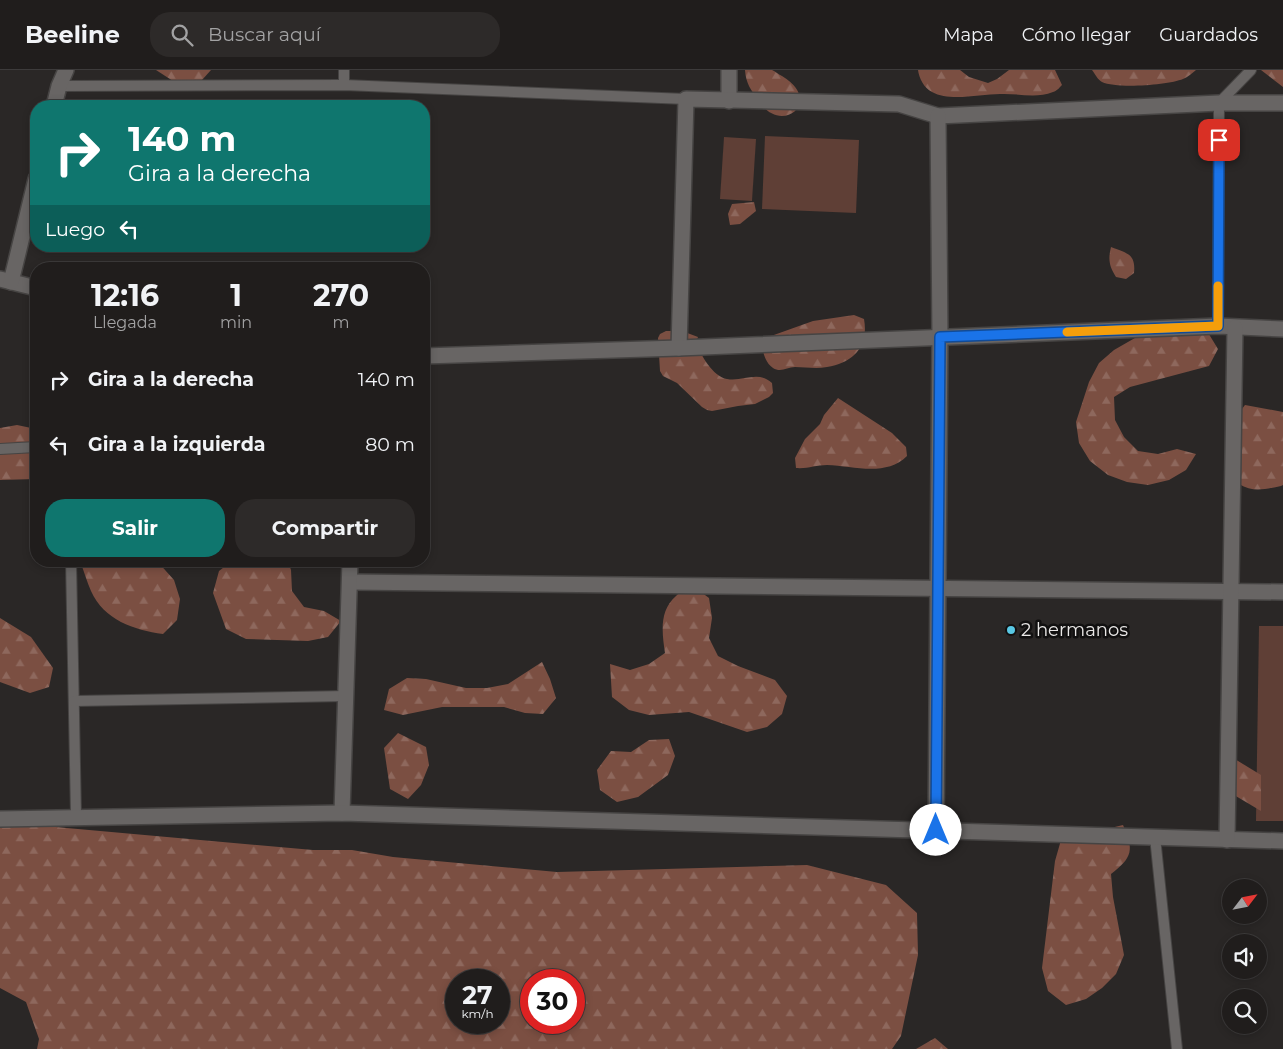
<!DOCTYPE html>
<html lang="es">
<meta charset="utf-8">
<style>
body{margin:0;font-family:Montserrat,sans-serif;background:#2d2a29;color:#f1f3f6;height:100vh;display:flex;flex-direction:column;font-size:19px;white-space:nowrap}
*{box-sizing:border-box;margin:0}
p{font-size:16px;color:#a2a2a3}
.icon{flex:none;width:28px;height:28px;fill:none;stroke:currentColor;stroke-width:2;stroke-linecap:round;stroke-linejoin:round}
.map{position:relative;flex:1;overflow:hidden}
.sheet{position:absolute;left:30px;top:192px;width:400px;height:305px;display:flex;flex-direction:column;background:#201d1c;border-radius:20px;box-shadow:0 2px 8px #0003,0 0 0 1px #3d3b3b}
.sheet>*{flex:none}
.hud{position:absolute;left:30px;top:30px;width:400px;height:152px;border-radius:20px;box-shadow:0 2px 8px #0003,0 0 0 1px #3d3b3b;background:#0f766e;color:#fff;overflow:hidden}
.needle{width:32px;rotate:58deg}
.controls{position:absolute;left:1222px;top:809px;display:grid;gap:10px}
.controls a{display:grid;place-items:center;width:45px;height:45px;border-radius:50%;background:#201d1c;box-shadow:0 2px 8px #0003,0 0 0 1px #3d3b3b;font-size:25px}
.speed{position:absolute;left:445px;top:899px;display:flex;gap:10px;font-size:25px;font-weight:700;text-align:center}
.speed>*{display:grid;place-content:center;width:65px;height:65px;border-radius:50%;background:#201d1c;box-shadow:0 2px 8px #0003,0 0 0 1px #3d3b3b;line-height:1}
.speed small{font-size:12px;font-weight:400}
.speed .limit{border:8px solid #d22;background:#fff;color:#111}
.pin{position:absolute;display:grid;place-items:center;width:42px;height:42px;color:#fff;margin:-21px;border-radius:10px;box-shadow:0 2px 8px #0006}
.me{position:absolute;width:55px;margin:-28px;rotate:0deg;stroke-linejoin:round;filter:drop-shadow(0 0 4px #0008)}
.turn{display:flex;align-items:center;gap:18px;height:105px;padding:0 15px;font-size:22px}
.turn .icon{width:65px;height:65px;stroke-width:2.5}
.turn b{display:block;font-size:35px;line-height:42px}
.then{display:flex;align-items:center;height:48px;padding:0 15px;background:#0003;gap:10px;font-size:19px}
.eta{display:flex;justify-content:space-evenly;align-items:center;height:85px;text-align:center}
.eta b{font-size:30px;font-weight:700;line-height:35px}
.action{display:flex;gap:10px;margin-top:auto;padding:10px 15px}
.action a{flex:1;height:58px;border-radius:20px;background:#0f766e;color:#fff;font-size:20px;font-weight:700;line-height:58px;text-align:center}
.action a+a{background:#2d2a29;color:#f1f3f6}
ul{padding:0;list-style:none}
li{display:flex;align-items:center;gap:15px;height:65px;padding:0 15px}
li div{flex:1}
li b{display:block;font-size:19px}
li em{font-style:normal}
header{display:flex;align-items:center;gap:30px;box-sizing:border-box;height:70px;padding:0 25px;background:#201d1c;border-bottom:1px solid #3d3b3b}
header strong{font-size:24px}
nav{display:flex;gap:28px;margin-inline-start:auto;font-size:18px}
.search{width:350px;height:45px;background:#2d2a29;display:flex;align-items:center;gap:12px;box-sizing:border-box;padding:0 18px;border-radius:20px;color:#a2a2a3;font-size:19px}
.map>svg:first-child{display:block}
.green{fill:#5f3f36}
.forest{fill:url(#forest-firs);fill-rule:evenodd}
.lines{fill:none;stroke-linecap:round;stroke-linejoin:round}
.lane-casing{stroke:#464443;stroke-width:12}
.street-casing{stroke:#464443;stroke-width:18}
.lane{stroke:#686564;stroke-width:10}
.street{stroke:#686564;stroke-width:15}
.route-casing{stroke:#114b97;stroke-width:12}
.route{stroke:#1a73e8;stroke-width:9}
.slow{stroke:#f59e0b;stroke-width:9}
.poi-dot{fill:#59c8e4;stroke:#111010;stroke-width:2}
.labels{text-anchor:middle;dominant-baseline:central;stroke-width:5;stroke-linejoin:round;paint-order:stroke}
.poi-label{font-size:18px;fill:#eae8e7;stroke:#111010;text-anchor:start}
</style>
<header>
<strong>Beeline</strong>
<div class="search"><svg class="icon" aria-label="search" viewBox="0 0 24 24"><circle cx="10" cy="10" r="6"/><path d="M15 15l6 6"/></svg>Buscar aquí</div>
<nav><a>Mapa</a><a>Cómo llegar</a><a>Guardados</a></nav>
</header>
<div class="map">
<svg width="1283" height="979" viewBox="0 0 1283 979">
<defs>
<pattern id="forest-firs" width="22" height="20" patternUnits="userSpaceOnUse" patternTransform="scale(1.25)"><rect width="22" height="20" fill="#7b4f42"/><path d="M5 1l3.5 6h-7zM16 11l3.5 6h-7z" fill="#8e685d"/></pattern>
</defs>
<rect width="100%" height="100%" fill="#2a2726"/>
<g class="green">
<path d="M765,66L859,70L856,143L762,139Z"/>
<path d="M724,67L756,69L752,131L720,129Z"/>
<path d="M1259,556H1283V751H1256Z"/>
</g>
<g class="forest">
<path d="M156,0H211L202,10L194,15L173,11Z"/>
<path d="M745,0C752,0 765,0 772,0C775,1 779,5 782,6C825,32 780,66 759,31C751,20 746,14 745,0Z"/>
<path d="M918,0H960L969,7L988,13L997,9L1009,0H1055L1062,15C1060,17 1057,21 1053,22C1035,29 1018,23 1000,24C980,24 950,32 932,22C924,18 919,8 918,0Z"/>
<path d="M1092,0H1196C1192,3 1188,7 1183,9C1168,15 1117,19 1102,12C1098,10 1095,4 1092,0Z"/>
<path d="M1261,0H1283V17Z"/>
<path d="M754,132L756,141L740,154L730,155L728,144L732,134Z"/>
<path d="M1111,177C1127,183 1136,184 1134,203L1126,209L1116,207C1109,196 1108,189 1111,177Z"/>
<path d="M854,245L864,249C869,277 853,293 827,297C816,299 806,297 795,297C787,297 781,303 773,298C764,292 763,280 760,270L813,251Z"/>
<path d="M1168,249L1207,261L1218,279L1209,296L1130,317L1114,327L1115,350L1124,367L1138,381L1158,384L1177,379L1196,384L1186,400L1169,410L1148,415L1127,412L1108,405L1090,391L1079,373L1076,352L1089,312L1099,293L1114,280Z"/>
<path d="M666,261H682L698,267L696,272C700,284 713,307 727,309C743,312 758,300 772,313L773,323L769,327L755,334L738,336L712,341L707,340L702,337L677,313L663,306L660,301L658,268L660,264Z"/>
<path d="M838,328L892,363L906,377L907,386C886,407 854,396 827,395C816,395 807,399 796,398L795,388L805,369L820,354L824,345Z"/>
<path d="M1245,335L1283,342V415L1281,416C1266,419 1253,423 1239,414L1238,344Z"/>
<path d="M17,355L36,359V409L0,410V358Z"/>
<path d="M80,491H157L174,510L180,529L177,550L163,564C134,560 104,550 91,521C87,512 84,501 80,491Z"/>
<path d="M232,491H288L291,500L292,521L304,537L324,541L341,551L328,567L308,571L246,569L226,559L213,523L219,501Z"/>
<path d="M693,516L709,528L712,548L709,568L718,586L738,596L775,610L787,626L782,644L767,657L747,662L689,642L649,645L629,640L612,627L610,594L630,600L649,594L665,583C662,562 659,541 676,526C680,522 688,519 693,516Z"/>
<path d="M0,548L31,567L53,598L49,617L30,623L0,612Z"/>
<path d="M542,592L550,609L556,628L543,644L525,643L504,637H442L403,645L384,640L389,619L407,608L426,609L466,618H487L508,614Z"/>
<path d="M398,663L426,677L429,695L421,715L408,729L390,719L384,678Z"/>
<path d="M669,669L675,686L668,705L638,727L617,732L600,720L597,700L611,681L631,682L649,670Z"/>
<path d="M1220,680L1261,705V741L1224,719Z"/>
<path d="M0,752L313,780H352L393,787L557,802L807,795L886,815L917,843L918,885L901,966L892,979H37L39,969L26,932L0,918ZM456,910H499V952H456ZM531,910H574V952H531Z"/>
<path d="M1123,755C1134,780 1133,787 1111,804L1113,827L1124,885L1116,904L1102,918L1086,929L1066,935L1048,921L1042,898L1055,791L1061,770Z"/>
<path d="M935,968L948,979H916Z"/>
</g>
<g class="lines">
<g class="lane-casing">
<g id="lane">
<path d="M344,15V0"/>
<path d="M59,16L344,15L686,29"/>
<path d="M1218,256L1219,33L1251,0"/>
<path d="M0,379L36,377"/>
<path d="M71,491L76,746"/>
<path d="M74,631L346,626"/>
<path d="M1155,767L1177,979"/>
</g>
</g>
<g class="street-casing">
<g id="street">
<path d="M729,0V31"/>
<path d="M54,36L59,16L66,0"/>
<path d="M0,209L36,218"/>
<path d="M11,212L36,109"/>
<path d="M679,278L686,29L899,34L938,46L1219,33H1283"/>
<path d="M424,286L679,278L1218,256L1283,259"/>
<path d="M350,512L1283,522"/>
<path d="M342,743L350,491"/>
<path d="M0,749L342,743L1283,771"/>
<path d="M936,760L940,267L938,46"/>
<path d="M1227,770L1235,258"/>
</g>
</g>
<use href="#lane" class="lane"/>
<use href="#street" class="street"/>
</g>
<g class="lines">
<g class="route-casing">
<path id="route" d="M936,760L940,267L1218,256L1219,70"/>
</g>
<use href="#route" class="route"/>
<path class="slow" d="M1067,262L1218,256V216"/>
</g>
<circle class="poi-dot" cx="1011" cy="560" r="5"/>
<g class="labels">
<g class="poi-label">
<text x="1021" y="560">2 hermanos</text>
</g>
</g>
</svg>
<div class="controls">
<a><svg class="needle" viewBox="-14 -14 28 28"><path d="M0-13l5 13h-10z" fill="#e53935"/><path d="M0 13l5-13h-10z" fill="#a2a2a3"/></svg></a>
<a><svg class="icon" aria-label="sound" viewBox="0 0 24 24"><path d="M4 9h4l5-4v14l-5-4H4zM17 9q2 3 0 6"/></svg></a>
<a><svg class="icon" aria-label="search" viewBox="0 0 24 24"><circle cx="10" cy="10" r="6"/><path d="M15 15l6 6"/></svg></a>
</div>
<div class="speed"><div>27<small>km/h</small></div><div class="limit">30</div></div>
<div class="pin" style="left:1219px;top:70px;background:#d93025"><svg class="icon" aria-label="arrive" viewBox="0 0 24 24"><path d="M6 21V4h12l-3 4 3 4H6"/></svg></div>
<svg class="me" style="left:936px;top:760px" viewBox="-20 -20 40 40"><circle r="19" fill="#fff"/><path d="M0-13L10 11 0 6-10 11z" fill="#1a73e8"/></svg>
<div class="hud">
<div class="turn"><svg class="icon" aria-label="right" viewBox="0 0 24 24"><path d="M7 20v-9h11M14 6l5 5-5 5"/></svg><div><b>140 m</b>Gira a la derecha</div></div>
<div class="then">Luego<svg class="icon" aria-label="left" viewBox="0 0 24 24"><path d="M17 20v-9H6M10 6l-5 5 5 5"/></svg></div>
</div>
<section class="sheet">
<div class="eta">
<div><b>12:16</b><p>Llegada</p></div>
<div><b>1</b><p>min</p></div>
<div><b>270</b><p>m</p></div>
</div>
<ul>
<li><svg class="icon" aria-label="right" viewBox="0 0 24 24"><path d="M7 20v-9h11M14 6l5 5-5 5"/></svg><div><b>Gira a la derecha</b></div><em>140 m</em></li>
<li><svg class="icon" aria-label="left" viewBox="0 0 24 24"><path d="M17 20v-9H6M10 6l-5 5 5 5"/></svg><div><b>Gira a la izquierda</b></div><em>80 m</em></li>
</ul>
<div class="action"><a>Salir</a><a>Compartir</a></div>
</section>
</div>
